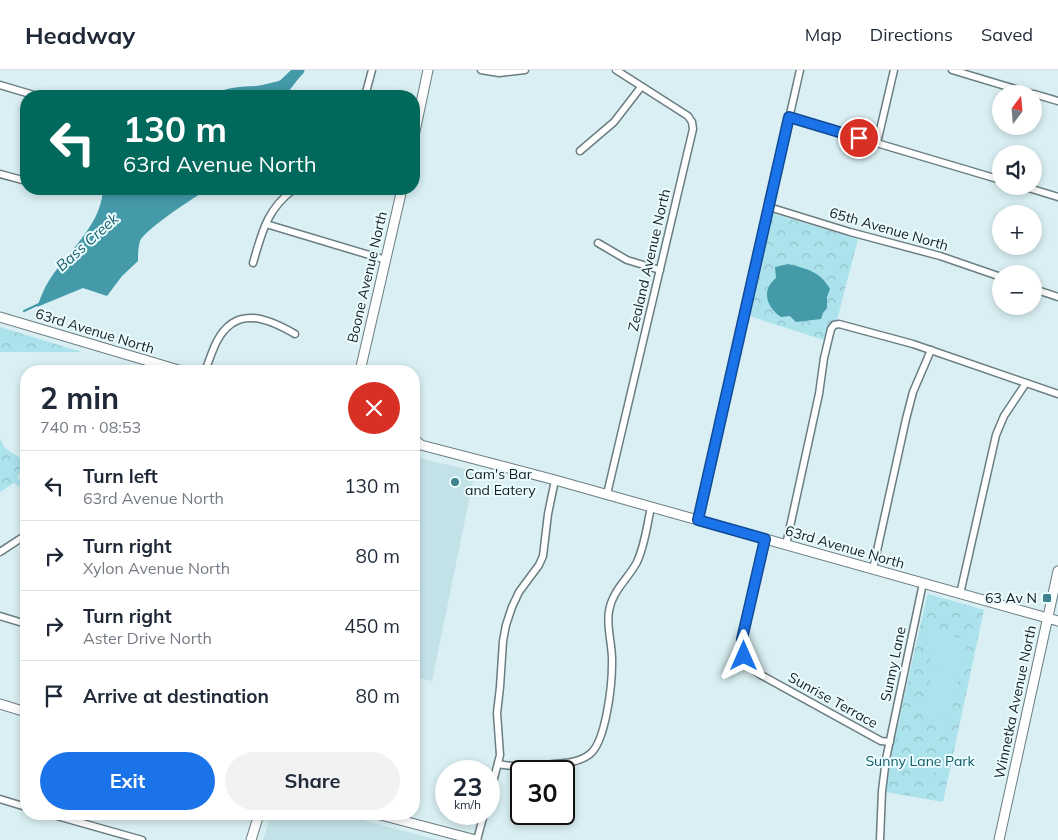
<!DOCTYPE html>
<meta charset="utf-8">
<style>
body{margin:0;font-family:Mulish,sans-serif;background:#f2f2f3;color:#1f2937;height:100vh;display:flex;flex-direction:column;font-size:19px;white-space:nowrap}
*{box-sizing:border-box;margin:0}
p{font-size:16px;color:#747a83}
.icon{flex:none;width:28px;height:28px;fill:none;stroke:currentColor;stroke-width:2;stroke-linecap:round;stroke-linejoin:round}
.map{position:relative;flex:1;overflow:hidden}
.details{position:absolute;left:20px;top:295px;width:400px;height:455px;display:flex;flex-direction:column;background:#fff;border-radius:20px;box-shadow:0 2px 8px #0003}
.details>*{flex:none}
.banner{position:absolute;left:20px;top:20px;width:400px;height:105px;border-radius:20px;box-shadow:0 2px 8px #0003;background:#00695c;color:#fff;overflow:hidden}
.needle{width:32px;rotate:16deg}
.tools{position:absolute;left:992px;top:15px;display:grid;gap:10px}
.tools a{display:grid;place-items:center;width:50px;height:50px;border-radius:50%;background:#fff;box-shadow:0 2px 8px #0003;font-size:25px}
.speed{position:absolute;left:435px;top:690px;display:flex;gap:10px;font-size:25px;font-weight:700;text-align:center}
.speed>*{display:grid;place-content:center;width:65px;height:65px;border-radius:50%;background:#fff;box-shadow:0 2px 8px #0003;line-height:1}
.speed small{font-size:12px;font-weight:400}
.speed .limit{border:2px solid #111;border-radius:8px;background:#fff;color:#111}
.pin{position:absolute;display:grid;place-items:center;width:42px;height:42px;color:#fff;margin:-21px;border:2px solid #fff;border-radius:50%;box-shadow:0 1px 5px #0007}
.me{position:absolute;width:55px;margin:-28px;rotate:0deg;stroke-linejoin:round;filter:drop-shadow(0 0 4px #0008)}
.turn{display:flex;align-items:center;gap:18px;height:105px;padding:0 20px;font-size:22px}
.turn .icon{width:65px;height:65px;stroke-width:2.5}
.turn b{display:block;font-size:35px;line-height:42px}
.round{display:grid;place-items:center;flex:none;width:52px;height:52px;border-radius:26px;background:#f2f2f3}
.headline{display:flex;align-items:center;justify-content:space-between;height:85px;padding:0 20px}
h1{font-size:30px;font-weight:700;line-height:38px}
.primary-button{display:flex;gap:10px;margin-top:auto;padding:10px 20px}
.primary-button a{flex:1;height:58px;border-radius:30px;background:#1a73e8;color:#fff;font-size:20px;font-weight:700;line-height:58px;text-align:center}
.primary-button a+a{background:#f2f2f3;color:#1f2937}
ul{padding:0;list-style:none}
li{display:flex;align-items:center;gap:15px;height:70px;padding:0 20px;border-top:1px solid #e0e1e3}
li div{flex:1}
li b{display:block;font-size:19px}
li em{font-style:normal}
header{display:flex;align-items:center;gap:30px;box-sizing:border-box;height:70px;padding:0 25px;background:#fff;border-bottom:1px solid #e0e1e3}
header strong{font-size:24px}
nav{display:flex;gap:28px;margin-inline-start:auto;font-size:18px}
.map>svg:first-child{display:block}
.built{fill:#c3e2e8}
.park{fill:url(#park-crowns)}
.pitch{fill:#ace2ec}
.water{fill:#449aa9}
.lines{fill:none;stroke-linecap:round;stroke-linejoin:round}
.stream{stroke:#449aa9;stroke-width:2}
.river{stroke:#449aa9;stroke-width:11}
.street-casing{stroke:#6a7d81;stroke-width:9}
.secondary-casing{stroke:#6a7d81;stroke-width:11}
.street{stroke:#fff;stroke-width:6}
.secondary{stroke:#fff;stroke-width:9}
.route-casing{stroke:#114b97;stroke-width:12}
.route{stroke:#1a73e8;stroke-width:9}
.poi-dot{fill:#3d828e;stroke:#eafcff;stroke-width:2}
.labels{text-anchor:middle;dominant-baseline:central;stroke-width:4;stroke-linejoin:round;paint-order:stroke}
.street-label{font-size:14px;fill:#161e20;stroke:#eafcff}
.poi-label{font-size:14px;fill:#161e20;stroke:#eafcff;text-anchor:start}
.park-label{font-size:14px;fill:#0f5964;stroke:#eafcff}
.water-label{font-size:15px;font-style:italic;fill:#155d68;stroke:#eafcff}
</style>
<header>
<strong>Headway</strong>
<nav><a>Map</a><a>Directions</a><a>Saved</a></nav>
</header>
<div class="map">
<svg width="1058" height="770" viewBox="0 0 1058 770">
<defs>
<pattern id="park-crowns" width="20" height="18" patternUnits="userSpaceOnUse" patternTransform="scale(1.25)"><rect width="20" height="18" fill="#ace2ec"/><path d="M2 6a3 3 0 1 1 6 0M12 15a3 3 0 1 1 6 0" fill="none" stroke="#93c1ca"/></pattern>
</defs>
<rect width="100%" height="100%" fill="#d9eff3"/>
<g class="built">
<path d="M414,387L475,401L432,611L414,607Z"/>
<path d="M271,744H339L438,770H263Z"/>
</g>
<g class="park">
<path d="M771,143L858,169L837,250L829,254L824,270L749,246Z"/>
<path d="M0,257L82,282H0Z"/>
<path d="M0,369L5,378L26,392L17,408L26,414V421L14,413L0,422Z"/>
<path d="M929,524L984,540L943,732L886,722L890,690L927,526Z"/>
</g>
<g class="pitch">
<path d="M924,559L964,569L967,574L949,652L922,645L933,599L938,600C926,587 925,575 924,559Z"/>
<path d="M913,683L923,685L919,706L910,704Z"/>
<path d="M927,686L936,687L933,709L923,707Z"/>
</g>
<g class="water">
<path d="M297,3L302,4L285,26H214C225,16 241,17 256,16C270,14 284,10 297,3Z"/>
<path d="M103,119H208C195,127 145,159 140,171C138,178 138,184 138,191L122,206L107,226L83,218L37,237C41,227 44,218 50,209C69,180 101,156 103,119Z"/>
<path d="M788,194C807,199 820,201 830,219L827,227V238L823,243L821,249L796,252L790,246L781,247C766,237 761,220 776,208L775,197Z"/>
</g>
<g class="lines">
<path class="stream" d="M24,241L39,234"/>
<path class="river" d="M272,26L299,0"/>
<g class="street-casing">
<g id="street">
<path d="M481,0L499,3L525,0"/>
<path d="M952,0L1032,24"/>
<path d="M0,15L37,26"/>
<path d="M1034,24L1058,31"/>
<path d="M365,26L372,0"/>
<path d="M789,47L1001,110"/>
<path d="M877,73L894,0"/>
<path d="M580,81L614,52L641,17"/>
<path d="M0,104L26,111"/>
<path d="M1022,116L1058,127"/>
<path d="M769,137L850,162L940,186L1001,207"/>
<path d="M266,154L386,190"/>
<path d="M598,173L627,190L660,200"/>
<path d="M253,193C262,162 267,139 294,119"/>
<path d="M1034,219L1058,227"/>
<path d="M205,301C209,291 212,281 217,271C236,235 267,248 295,264"/>
<path d="M607,424L693,59L692,52L688,46L616,0"/>
<path d="M698,450L800,0"/>
<path d="M765,469L742,569C742,585 747,596 761,605L881,671L890,672"/>
<path d="M786,475L819,324L824,288L831,259L834,255L839,254L913,274L1058,324"/>
<path d="M0,482L26,465"/>
<path d="M873,499L906,349L913,322L931,280"/>
<path d="M960,524L996,365L1004,346L1026,313"/>
<path d="M0,546L26,554"/>
<path d="M498,694C518,698 535,697 554,694C567,693 580,692 590,684C606,671 612,615 612,594C613,576 606,558 609,541C612,521 628,509 637,492C645,475 647,455 651,437"/>
<path d="M489,728L500,685L497,643L500,617L503,571L506,555L512,537L519,522L539,495L543,486L548,444L555,410"/>
<path d="M0,729L26,737"/>
<path d="M50,744L142,770"/>
<path d="M477,770L484,744"/>
<path d="M880,770L882,721L886,689L923,513"/>
</g>
</g>
<g class="secondary-casing">
<g id="secondary">
<path d="M414,66L428,0"/>
<path d="M0,247L182,301"/>
<path d="M360,301L402,119"/>
<path d="M414,369L421,375L555,410L1058,551"/>
<path d="M0,634L26,642"/>
<path d="M377,744L476,770"/>
<path d="M251,770L259,744"/>
<path d="M999,770L1058,501"/>
</g>
</g>
<use href="#street" class="street"/>
<use href="#secondary" class="secondary"/>
</g>
<g class="lines">
<g class="route-casing">
<path id="route" d="M744,586L742,569L765,469L698,450L789,47L859,68"/>
</g>
<use href="#route" class="route"/>
</g>
<g class="poi-dot">
<circle cx="455" cy="412" r="5"/>
<rect x="1042" y="523" width="10" height="10" rx="2.5"/>
</g>
<g class="labels">
<g class="street-label">
<text transform="translate(889 159) rotate(16)">65th Avenue North</text>
<text transform="translate(649 190) rotate(-77)">Zealand Avenue North</text>
<text transform="translate(367 207) rotate(-77)">Boone Avenue North</text>
<text transform="translate(95 261) rotate(17)">63rd Avenue North</text>
<text transform="translate(845 477) rotate(16)">63rd Avenue North</text>
<text transform="translate(893 594) rotate(-78)">Sunny Lane</text>
<text transform="translate(833 630) rotate(29)">Sunrise Terrace</text>
<text transform="translate(1015 632) rotate(-78)">Winnetka Avenue North</text>
</g>
<g class="poi-label">
<text x="465" y="404">Cam's Bar<tspan x="465" dy="16">and Eatery</tspan></text>
<text x="1037" y="528" text-anchor="end">63 Av N</text>
</g>
<g class="park-label">
<text x="920" y="691">Sunny Lane Park</text>
</g>
<g class="water-label">
<text transform="translate(87 172) rotate(-42)">Bass Creek</text>
</g>
</g>
</svg>
<div class="tools">
<a><svg class="needle" viewBox="-14 -14 28 28"><path d="M0-13l5 13h-10z" fill="#e53935"/><path d="M0 13l5-13h-10z" fill="#747a83"/></svg></a>
<a><svg class="icon" aria-label="sound" viewBox="0 0 24 24"><path d="M4 9h4l5-4v14l-5-4H4zM17 9q2 3 0 6"/></svg></a>
<a>+</a>
<a>−</a>
</div>
<div class="speed"><div>23<small>km/h</small></div><div class="limit">30</div></div>
<div class="pin" style="left:859px;top:68px;background:#d93025"><svg class="icon" aria-label="arrive" viewBox="0 0 24 24"><path d="M6 21V4h12l-3 4 3 4H6"/></svg></div>
<svg class="me" style="left:744px;top:586px" viewBox="-20 -20 40 40"><path d="M0-17L14 15 0 8-14 15z" fill="#1a73e8" stroke="#fff" stroke-width="4"/></svg>
<div class="banner">
<div class="turn"><svg class="icon" aria-label="left" viewBox="0 0 24 24"><path d="M17 20v-9H6M10 6l-5 5 5 5"/></svg><div><b>130 m</b>63rd Avenue North</div></div>
</div>
<section class="details">
<div class="headline"><div><h1>2 min</h1><p>740 m · 08:53</p></div><a class="round" style="background:#d93025;color:#fff"><svg class="icon" aria-label="close" viewBox="0 0 24 24"><path d="M6 6l12 12M18 6L6 18"/></svg></a></div>
<ul>
<li><svg class="icon" aria-label="left" viewBox="0 0 24 24"><path d="M17 20v-9H6M10 6l-5 5 5 5"/></svg><div><b>Turn left</b><p>63rd Avenue North</p></div><em>130 m</em></li>
<li><svg class="icon" aria-label="right" viewBox="0 0 24 24"><path d="M7 20v-9h11M14 6l5 5-5 5"/></svg><div><b>Turn right</b><p>Xylon Avenue North</p></div><em>80 m</em></li>
<li><svg class="icon" aria-label="right" viewBox="0 0 24 24"><path d="M7 20v-9h11M14 6l5 5-5 5"/></svg><div><b>Turn right</b><p>Aster Drive North</p></div><em>450 m</em></li>
<li><svg class="icon" aria-label="arrive" viewBox="0 0 24 24"><path d="M6 21V4h12l-3 4 3 4H6"/></svg><div><b>Arrive at destination</b></div><em>80 m</em></li>
</ul>
<div class="primary-button"><a>Exit</a><a>Share</a></div>
</section>
</div>
